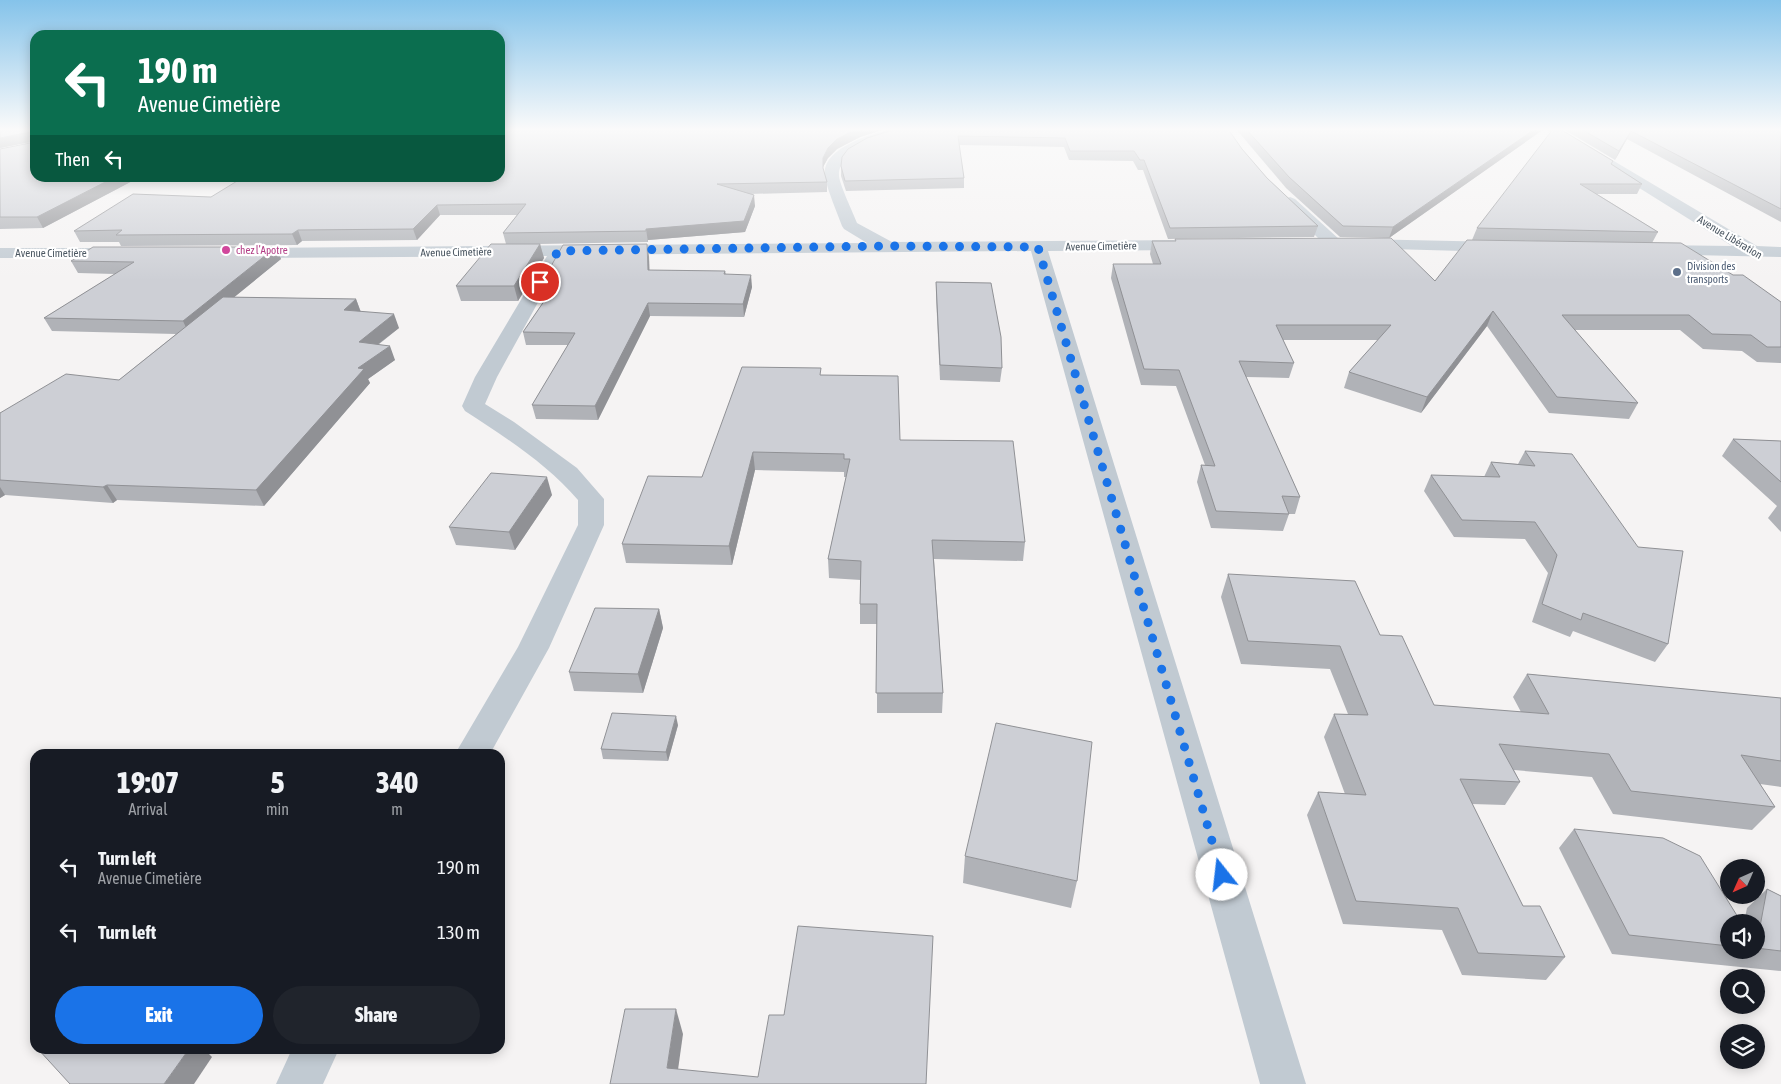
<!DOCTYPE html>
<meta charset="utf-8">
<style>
body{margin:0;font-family:"Asap Condensed",sans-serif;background:#20242c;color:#f1f3f6;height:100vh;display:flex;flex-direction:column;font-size:19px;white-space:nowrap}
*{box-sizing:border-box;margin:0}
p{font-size:16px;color:#9ea1a6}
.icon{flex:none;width:28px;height:28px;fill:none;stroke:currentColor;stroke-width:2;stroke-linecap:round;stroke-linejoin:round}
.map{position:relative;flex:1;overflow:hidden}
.panel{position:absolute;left:30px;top:749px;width:475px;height:305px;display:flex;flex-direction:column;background:#171b24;border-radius:15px;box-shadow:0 2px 12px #0003}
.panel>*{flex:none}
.top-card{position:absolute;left:30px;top:30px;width:475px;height:152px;border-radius:15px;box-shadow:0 2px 12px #0003;background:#0b6e4f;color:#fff;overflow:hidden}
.needle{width:32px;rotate:225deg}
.fabs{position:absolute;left:1720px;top:859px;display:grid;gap:10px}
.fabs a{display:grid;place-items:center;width:45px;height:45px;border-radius:50%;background:#171b24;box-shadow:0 2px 12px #0003;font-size:25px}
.pin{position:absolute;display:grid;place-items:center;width:42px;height:42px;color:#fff;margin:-21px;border:2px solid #fff;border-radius:50%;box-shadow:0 1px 5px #0007}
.me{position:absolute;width:55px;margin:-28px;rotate:344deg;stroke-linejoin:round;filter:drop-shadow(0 0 4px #0008)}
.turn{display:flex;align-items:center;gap:18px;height:105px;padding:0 25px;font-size:22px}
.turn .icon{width:65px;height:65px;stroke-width:2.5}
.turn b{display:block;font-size:35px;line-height:42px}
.then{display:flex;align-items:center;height:48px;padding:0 25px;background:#0003;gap:10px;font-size:19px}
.eta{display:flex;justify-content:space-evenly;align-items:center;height:85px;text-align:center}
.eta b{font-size:30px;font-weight:800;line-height:35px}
.action{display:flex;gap:10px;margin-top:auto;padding:10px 25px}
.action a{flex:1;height:58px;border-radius:30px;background:#1a73e8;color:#fff;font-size:20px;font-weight:800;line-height:58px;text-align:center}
.action a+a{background:#20242c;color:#f1f3f6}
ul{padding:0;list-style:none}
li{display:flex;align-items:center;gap:15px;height:65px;padding:0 25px}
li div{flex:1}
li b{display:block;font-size:19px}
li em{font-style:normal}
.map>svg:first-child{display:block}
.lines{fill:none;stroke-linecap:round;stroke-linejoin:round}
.minor{fill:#c1cad2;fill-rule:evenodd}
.wall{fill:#b0b2b7}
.shaded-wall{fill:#909195}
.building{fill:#cdcfd5;stroke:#909195}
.route{stroke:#1a73e8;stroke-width:9;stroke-dasharray:0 16.2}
.hotel-dot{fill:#d1479c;stroke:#fff;stroke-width:2}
.service-dot{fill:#5c6f8a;stroke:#fff;stroke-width:2}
.labels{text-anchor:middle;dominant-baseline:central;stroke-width:4.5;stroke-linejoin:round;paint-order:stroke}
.far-street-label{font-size:11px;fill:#4a5661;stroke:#fff}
.far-hotel-label{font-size:11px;fill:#b23c85;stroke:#fff;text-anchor:start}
.far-service-label{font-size:11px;fill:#4e5e75;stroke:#fff;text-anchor:start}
</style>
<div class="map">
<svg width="1781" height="1084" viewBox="0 0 1781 1084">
<rect width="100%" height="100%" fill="#f5f3f3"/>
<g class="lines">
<g class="minor">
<path d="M892,129H912L911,132C890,138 838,147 839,176C840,186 853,212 857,223L892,242L1190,240L1196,241L1199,245L1196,249L1190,250L1048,251L1306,1084H1260L1031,251L564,255L497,377L485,404L514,422L577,468L604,499V525L549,648L490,754H455L518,647L578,525V500C547,464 505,437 465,411L462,406L475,377L547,256L240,258L234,257L231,253L234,249L240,248L867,243L844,229L842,226C836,210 829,194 825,178C819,148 872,134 892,129Z"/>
<path d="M1545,129H1560L1757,246L1781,247V257L1649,254L1646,250L1649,246L1655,245L1732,246Z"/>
<path d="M1290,197L1295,199L1340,240L1343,244L1340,248H1328L1282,202L1285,199Z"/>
<path d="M1360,239L1500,242L1506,243L1509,247L1506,251L1500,252L1354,248L1351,244L1354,240Z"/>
<path d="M0,248H122L128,249L131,253L128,257L122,258H0Z"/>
<path d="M292,1049H339L323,1084H276Z"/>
</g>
</g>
<g class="wall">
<path d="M35,129V178H138L43,228L0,229V149L30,143V142L0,148Z"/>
<path d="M500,129H885L860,137L837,149L828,158L823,167V170L827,182V192L749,194L755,206L745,232L648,240V242L540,244L544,258L518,301H461L456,286L506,244L503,233L517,215H440L417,240L302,241L297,245L121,246L119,242H80L74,231L211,197Z"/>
<path d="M896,129H1228L1242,149L1267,178L1318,226L1314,237L1168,239L1143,170H1138L1133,161L1069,160L1064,147L959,145L964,178V188L846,191L841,176V166Z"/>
<path d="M1236,129H1544L1389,238L1340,237L1286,188Z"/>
<path d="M1566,129H1781V222L1627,139L1615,160L1565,130Z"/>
<path d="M1612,164L1642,184L1637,194H1597L1658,232L1652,243L1472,240L1477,228Z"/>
<path d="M1175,239L1435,281L1733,275L1781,302V363L1757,362L1742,351L1703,349L1680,330H1575L1638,403L1629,419L1549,413L1487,326L1421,413L1344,388L1349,372L1378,340H1283L1294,363L1289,378L1246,377L1300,497L1295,514H1289L1283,531L1211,528L1197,482L1201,465H1205L1176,386L1141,385L1111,278L1113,264H1153L1150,254L1152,241H1175Z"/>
<path d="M276,247L281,259L234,297L356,299L361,312L399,328L378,345L395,360L368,379L370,383L264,506L117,500L113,503L5,495L0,498V413L119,380L176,334L52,331L44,318L115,274L78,273L71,261Z"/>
<path d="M649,256V270L725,271L726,274L752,287L744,317L650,316L598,420L536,419L532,405L568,345H526L523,332L544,301H541L538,289Z"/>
<path d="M936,282L1002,368L1000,382L940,380L936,296Z"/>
<path d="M821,375L1025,542L1023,561L934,559L943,693L942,713H877V624H860V604L861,580L829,578L828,559L846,477H844V472L755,470L732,565L626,563L622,544L702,477Z"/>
<path d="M1733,439L1781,441V532L1768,518L1777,506L1722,456Z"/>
<path d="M1525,451L1668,644L1655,662L1573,631L1570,637L1532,622L1548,573L1525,539L1454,537L1424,491L1431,475L1484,477L1491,462L1518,464Z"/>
<path d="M552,495L515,550L456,545L449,527Z"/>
<path d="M1228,574L1380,635L1434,705L1521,712L1513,697L1527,674L1781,698V787L1760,784L1775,807L1752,830L1613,814L1592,777L1514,770L1520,782L1505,805L1472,804L1523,906L1565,957L1546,980L1462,975L1442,930L1343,924L1307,815L1318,792L1345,794L1324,737L1334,714H1348L1330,669L1241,664L1221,597Z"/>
<path d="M659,609L663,628L643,693L574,691L569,672Z"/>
<path d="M678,725L668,761L603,759L601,749Z"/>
<path d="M1574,829L1729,922V950H1756V922H1744L1747,908L1767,889L1781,896V971L1612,954L1559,848Z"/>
<path d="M965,856L1077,881L1071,908L963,883Z"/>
</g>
<g class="shaded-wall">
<path d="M857,129H885L860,137L837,149L828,158L823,167V178V158L828,148L837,139Z"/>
<path d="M1535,129H1544L1389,238L1393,227Z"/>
<path d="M1631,131L1627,139L1615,160L1619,151Z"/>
<path d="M30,132L35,141L0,148V138Z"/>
<path d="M113,178H138L43,228L37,217Z"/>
<path d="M754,195L755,206L745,232L648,240V242L646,229Z"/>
<path d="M437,205L440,215L417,240L413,229Z"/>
<path d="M298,230L302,241L297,245L292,234Z"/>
<path d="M540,244L544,258L518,301L514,286Z"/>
<path d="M647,244L649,256L650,282L648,270Z"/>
<path d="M276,247L281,259L189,334L183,321Z"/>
<path d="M751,275L752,287L744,317L743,304Z"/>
<path d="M356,299L361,313L344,310Z"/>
<path d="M648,303L650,316L598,420L595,406Z"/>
<path d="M1493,311L1487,326L1421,413L1427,397Z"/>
<path d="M394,314L399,328L364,355L359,342Z"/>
<path d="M390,346L395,360L368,379L370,383L264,506L256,490L358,368Z"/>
<path d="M753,452L755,470L732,565L729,546Z"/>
<path d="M547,477L552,495L515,550L509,532Z"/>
<path d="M107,485L117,500L113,503L103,487Z"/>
<path d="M0,487L5,495L0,498Z"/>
<path d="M659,609L663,628L643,693L638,674Z"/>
<path d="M676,716L678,725L668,761L666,752Z"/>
<path d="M676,1009L683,1034L676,1084L667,1068Z"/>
<path d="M189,1049H204L212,1057L194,1084H164Z"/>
</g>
<g class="building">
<path d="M0,129H35V178H113L37,217H0V149L30,143L32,134L30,132L0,138Z"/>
<path d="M500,129H857L837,139L828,148L823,158V168L827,182L717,184L754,195L744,221L646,229V231L503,233L526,204L437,205L413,229L298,230L292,234L116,235L122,230L74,231L133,194L211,197L242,178H500Z"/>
<path d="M896,129H1228L1242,149L1267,178L1318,226L1170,228L1144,160H1140L1134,151H1070L1065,138L958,136L964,178L845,181L841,166L842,157L848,149L867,138Z"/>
<path d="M1246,129H1535L1393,227L1343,226L1289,177Z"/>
<path d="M1553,129H1560L1613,161L1611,164L1642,184H1580L1658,232L1477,228Z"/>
<path d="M1581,129H1781V209L1631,131L1619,151Z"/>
<path d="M1391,238L1435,281L1467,240L1681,243L1733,275H1743L1781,302V347H1767L1751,335L1712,334L1689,315H1562L1638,403L1557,397L1493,311L1427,397L1349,372L1391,325H1276L1294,363L1239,361L1300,497L1282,496L1289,514L1216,511L1201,465L1215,466L1179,370L1144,369L1113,264H1161L1152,241H1176L1175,239Z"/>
<path d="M491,244H540L514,286H456Z"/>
<path d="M647,244L648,270L725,271L724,274L751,275L743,304L648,303L595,406L532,405L575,333L523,332L551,291H548L550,289H538L563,245Z"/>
<path d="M93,247H276L183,321L44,318L134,262L71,261Z"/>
<path d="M936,282L991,283L1001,337L1002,368L940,365Z"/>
<path d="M223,297L356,299L344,310L394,314L359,342L390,346L358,368L364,369L256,490L107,485L103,487L0,480V413L66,374L119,380Z"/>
<path d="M742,367L821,368L820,375L898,376L900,440L1013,441L1025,542L932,540L943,693H876L877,604H860L861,561L828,559L850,459H844V454L753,452L729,546L622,544L648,476L702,477Z"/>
<path d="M1733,439L1781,441V482Z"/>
<path d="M1525,451L1572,454L1638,547L1683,551L1668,644L1583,613L1581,620L1542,604L1557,555L1535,522L1462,520L1431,475L1500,477L1491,462L1535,466Z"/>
<path d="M491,473L547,477L509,532L449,527Z"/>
<path d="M1228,574L1355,581L1380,635L1402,636L1434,705L1549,714L1527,674L1781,698V761L1741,755L1775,807L1631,791L1609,754L1499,744L1520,782L1460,779L1523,906H1540L1565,957L1478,953L1458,908L1356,901L1318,792L1366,795L1334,714L1368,715L1340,646L1248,641Z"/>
<path d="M595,608L659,609L638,674L569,672Z"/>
<path d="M612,713L676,716L666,752L601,749Z"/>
<path d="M996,723L1092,742L1077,881L965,856Z"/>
<path d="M1574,829L1663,838L1700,856L1741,922H1729V946L1629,935Z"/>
<path d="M1767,889L1781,896V951L1756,948Z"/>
<path d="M798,926L933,936L926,1084H610L625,1009H676L667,1068L758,1077L769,1015H784Z"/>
<path d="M38,1049H189L164,1084H70Z"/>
</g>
<linearGradient id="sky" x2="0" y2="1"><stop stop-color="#85c3ea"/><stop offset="0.46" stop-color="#fafafa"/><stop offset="1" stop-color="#fafafa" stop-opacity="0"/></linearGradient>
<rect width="1781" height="281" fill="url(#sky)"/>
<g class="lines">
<path class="route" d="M540,282L558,251L887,246L1038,247L1222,875"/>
</g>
<circle class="hotel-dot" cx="226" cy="250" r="5"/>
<circle class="service-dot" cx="1677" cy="272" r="5"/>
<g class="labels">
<g class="far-street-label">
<text transform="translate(1730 237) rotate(31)">Avenue Libération</text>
<text transform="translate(1101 246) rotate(-1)">Avenue Cimetière</text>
<text transform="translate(456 252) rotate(-1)">Avenue Cimetière</text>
<text x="51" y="253">Avenue Cimetière</text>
</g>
<g class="far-hotel-label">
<text x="236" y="250">chez l’Apotre</text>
</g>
<g class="far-service-label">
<text x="1687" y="266">Division des<tspan x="1687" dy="13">transports</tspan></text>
</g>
</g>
</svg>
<div class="fabs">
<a><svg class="needle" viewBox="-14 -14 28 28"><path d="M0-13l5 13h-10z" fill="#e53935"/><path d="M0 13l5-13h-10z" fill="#9ea1a6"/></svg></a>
<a><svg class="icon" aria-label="sound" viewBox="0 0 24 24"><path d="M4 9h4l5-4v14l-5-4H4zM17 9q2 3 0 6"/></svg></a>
<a><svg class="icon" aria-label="search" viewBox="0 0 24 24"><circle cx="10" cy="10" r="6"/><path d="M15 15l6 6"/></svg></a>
<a><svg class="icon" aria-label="layers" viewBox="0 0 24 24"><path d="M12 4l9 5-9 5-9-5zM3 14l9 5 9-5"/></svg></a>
</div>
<div class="pin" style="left:540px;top:282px;background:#d93025"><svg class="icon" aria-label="arrive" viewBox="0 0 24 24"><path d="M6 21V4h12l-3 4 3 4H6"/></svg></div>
<svg class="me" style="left:1222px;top:875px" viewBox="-20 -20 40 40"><circle r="19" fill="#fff"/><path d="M0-13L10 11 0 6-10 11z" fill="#1a73e8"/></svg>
<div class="top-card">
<div class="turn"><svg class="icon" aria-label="left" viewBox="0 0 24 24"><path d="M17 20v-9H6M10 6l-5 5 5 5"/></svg><div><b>190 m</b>Avenue Cimetière</div></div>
<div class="then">Then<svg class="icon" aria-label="left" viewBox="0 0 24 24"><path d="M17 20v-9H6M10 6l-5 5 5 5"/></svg></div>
</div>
<section class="panel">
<div class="eta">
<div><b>19:07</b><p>Arrival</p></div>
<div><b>5</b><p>min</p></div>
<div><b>340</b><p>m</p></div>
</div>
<ul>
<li><svg class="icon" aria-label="left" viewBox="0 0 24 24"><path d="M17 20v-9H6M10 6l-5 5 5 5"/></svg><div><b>Turn left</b><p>Avenue Cimetière</p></div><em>190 m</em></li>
<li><svg class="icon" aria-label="left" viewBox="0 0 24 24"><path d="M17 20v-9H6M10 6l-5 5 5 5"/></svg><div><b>Turn left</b></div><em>130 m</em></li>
</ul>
<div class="action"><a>Exit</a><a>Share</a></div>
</section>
</div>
